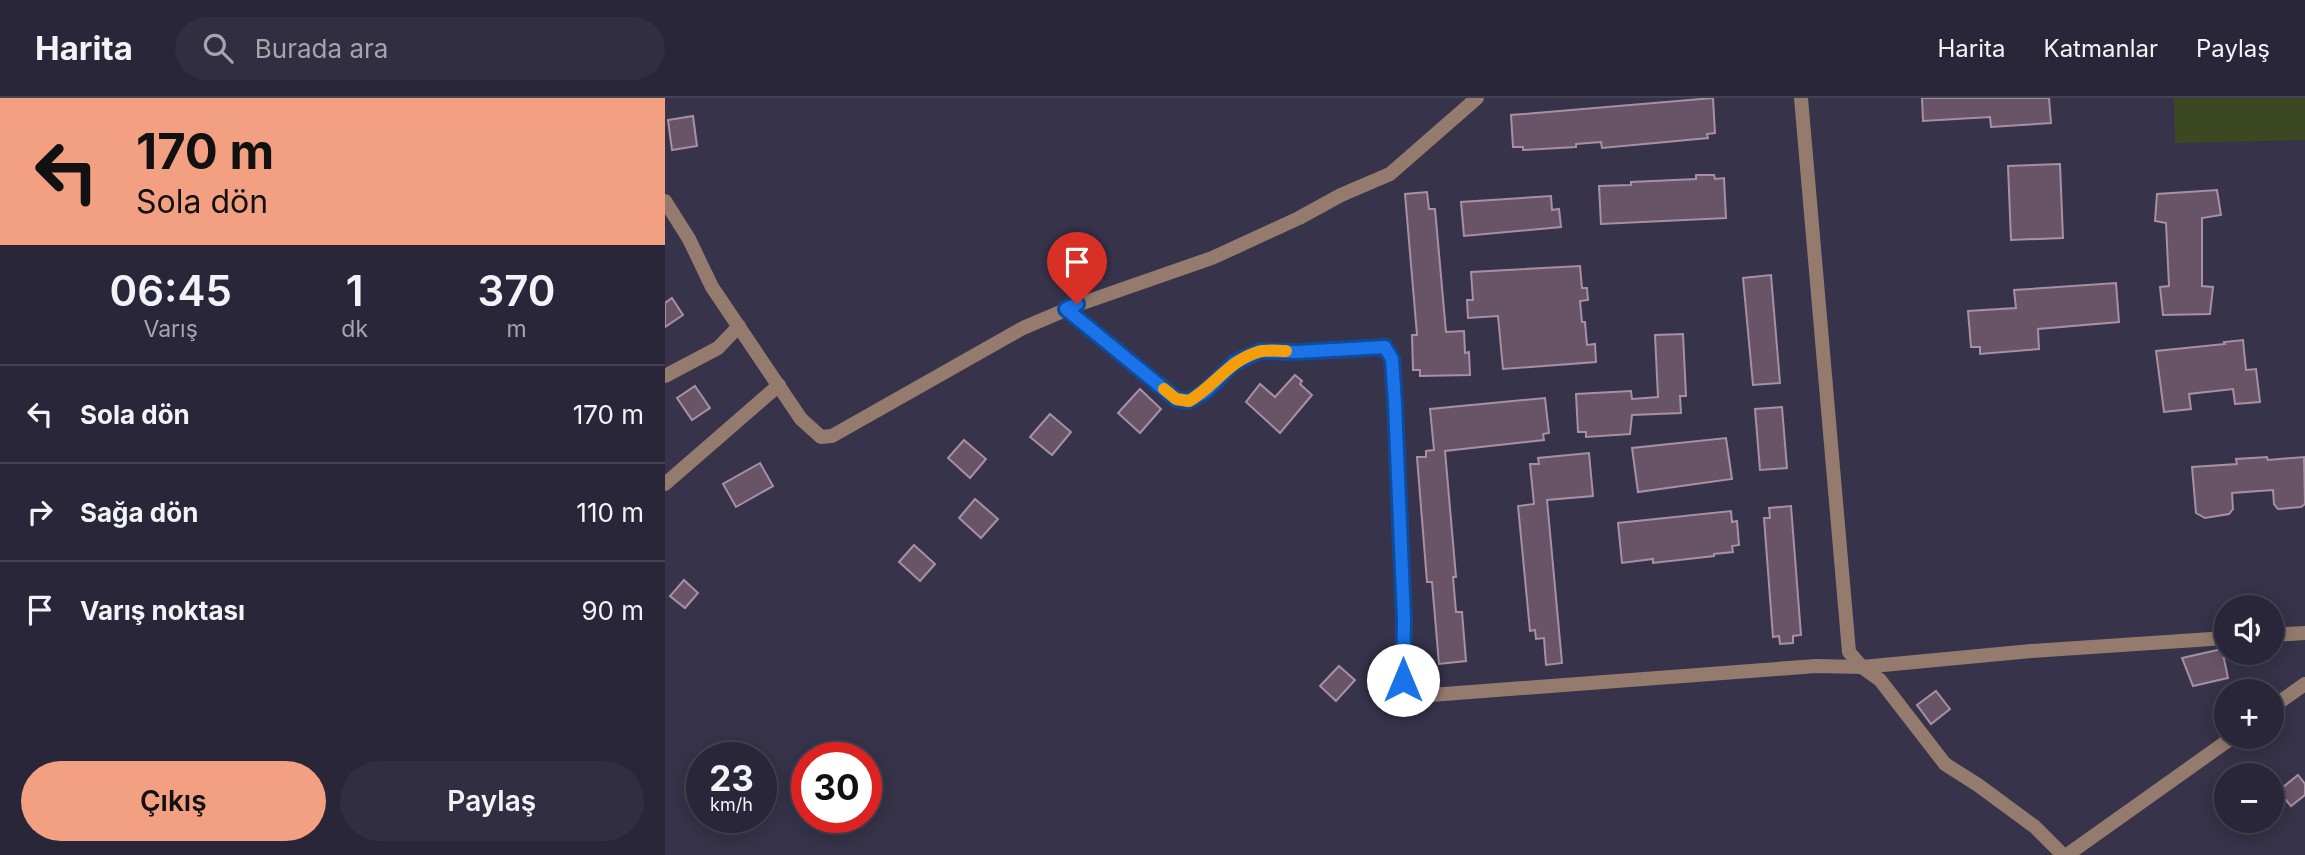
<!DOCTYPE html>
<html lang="tr">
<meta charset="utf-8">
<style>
body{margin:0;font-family:Inter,sans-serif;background:#302e40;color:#f1f3f6;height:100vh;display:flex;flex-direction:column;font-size:26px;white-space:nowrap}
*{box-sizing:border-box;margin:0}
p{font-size:23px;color:#a5a5ae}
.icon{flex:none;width:38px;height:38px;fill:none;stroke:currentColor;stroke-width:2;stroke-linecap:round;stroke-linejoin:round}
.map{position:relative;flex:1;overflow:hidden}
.drawer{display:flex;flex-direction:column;background:#282638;width:665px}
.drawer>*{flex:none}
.banner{background:#f39f82;color:#111;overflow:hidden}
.fabs{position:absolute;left:1549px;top:497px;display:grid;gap:14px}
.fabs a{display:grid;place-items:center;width:70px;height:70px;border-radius:50%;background:#282638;box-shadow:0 4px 18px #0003,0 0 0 2px #444353;font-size:35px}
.speed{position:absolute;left:21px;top:644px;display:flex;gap:14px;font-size:35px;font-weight:700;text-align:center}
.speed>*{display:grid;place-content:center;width:91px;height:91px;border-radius:50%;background:#282638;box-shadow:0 4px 18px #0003,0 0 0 2px #444353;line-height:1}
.speed small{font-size:18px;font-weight:400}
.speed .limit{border:10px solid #d22;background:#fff;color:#111}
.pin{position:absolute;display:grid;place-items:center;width:60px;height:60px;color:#fff;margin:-72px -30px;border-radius:50% 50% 50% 0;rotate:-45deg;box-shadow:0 0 7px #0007}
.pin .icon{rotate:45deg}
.me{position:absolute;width:77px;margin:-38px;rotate:0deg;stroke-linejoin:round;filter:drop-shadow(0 0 5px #0008)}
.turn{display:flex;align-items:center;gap:24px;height:147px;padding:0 21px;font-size:32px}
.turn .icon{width:91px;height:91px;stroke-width:2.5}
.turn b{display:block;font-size:49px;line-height:60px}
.eta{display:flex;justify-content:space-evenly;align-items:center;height:119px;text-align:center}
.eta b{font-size:42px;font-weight:600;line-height:49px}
.button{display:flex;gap:14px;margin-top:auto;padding:14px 21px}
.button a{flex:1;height:80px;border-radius:42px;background:#f39f82;color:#111;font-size:28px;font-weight:600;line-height:80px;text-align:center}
.button a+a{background:#302e40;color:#f1f3f6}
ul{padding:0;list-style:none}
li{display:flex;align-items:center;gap:21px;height:98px;padding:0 21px;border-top:2px solid #444353}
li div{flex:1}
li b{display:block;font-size:26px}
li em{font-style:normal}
header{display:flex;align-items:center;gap:42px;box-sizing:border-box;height:98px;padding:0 35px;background:#282638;border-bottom:2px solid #444353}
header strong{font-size:33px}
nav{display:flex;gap:38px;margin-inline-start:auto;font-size:24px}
.search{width:490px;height:63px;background:#302e40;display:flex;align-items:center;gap:18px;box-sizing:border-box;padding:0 24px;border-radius:38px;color:#a5a5ae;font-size:26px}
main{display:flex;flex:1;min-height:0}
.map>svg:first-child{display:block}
.green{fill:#3b4821}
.building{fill:#695467;stroke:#a790a4;stroke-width:2}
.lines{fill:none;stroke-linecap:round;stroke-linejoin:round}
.minor{stroke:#947b6e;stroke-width:14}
.route-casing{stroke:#114b97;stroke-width:18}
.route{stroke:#1a73e8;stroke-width:12}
.slow{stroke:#f59e0b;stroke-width:12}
</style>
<header>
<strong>Harita</strong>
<div class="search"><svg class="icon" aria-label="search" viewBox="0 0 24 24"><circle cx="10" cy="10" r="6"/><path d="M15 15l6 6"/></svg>Burada ara</div>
<nav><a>Harita</a><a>Katmanlar</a><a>Paylaş</a></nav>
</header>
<main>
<section class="drawer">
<div class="banner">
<div class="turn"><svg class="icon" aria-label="left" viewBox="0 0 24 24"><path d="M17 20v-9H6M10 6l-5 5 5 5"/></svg><div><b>170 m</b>Sola dön</div></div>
</div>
<div class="eta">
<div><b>06:45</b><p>Varış</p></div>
<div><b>1</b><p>dk</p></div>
<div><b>370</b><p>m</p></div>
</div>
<ul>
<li><svg class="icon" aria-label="left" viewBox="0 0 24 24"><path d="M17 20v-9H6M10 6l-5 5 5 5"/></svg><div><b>Sola dön</b></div><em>170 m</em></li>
<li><svg class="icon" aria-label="right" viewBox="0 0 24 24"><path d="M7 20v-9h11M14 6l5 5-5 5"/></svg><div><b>Sağa dön</b></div><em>110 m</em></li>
<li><svg class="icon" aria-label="arrive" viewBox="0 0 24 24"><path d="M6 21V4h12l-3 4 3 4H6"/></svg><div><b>Varış noktası</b></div><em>90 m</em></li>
</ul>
<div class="button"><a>Çıkış</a><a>Paylaş</a></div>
</section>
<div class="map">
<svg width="1640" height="757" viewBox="0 0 1640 757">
<rect width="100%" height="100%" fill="#36334a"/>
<path class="green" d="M1509,0H1640V42L1510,45Z"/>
<g class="building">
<path d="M1048,0L1050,35L1042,36L1043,40L937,50L936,44L911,46V49L858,52V49H848L846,17Z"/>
<path d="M1257,0H1384L1386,25L1326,29L1325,19L1258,23Z"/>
<path d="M28,18L32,48L7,52L3,22Z"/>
<path d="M1395,66L1398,140L1346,142L1343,68Z"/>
<path d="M1031,77H1049L1050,81L1059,80L1061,120L936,126L934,88L966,87V84L1031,81Z"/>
<path d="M1552,92L1556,117L1537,120V188L1548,189L1545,216L1498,217L1495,189L1504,188L1501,125L1490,123L1492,96Z"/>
<path d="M762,94L764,111H770L781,234L799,233L800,255L804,254L805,277L755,278V272H748L747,237H752L740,96Z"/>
<path d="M886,98L887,112L894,111L896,129L799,138L796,104Z"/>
<path d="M915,168L917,190H922L923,202L915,203L917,224H920L922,247L930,246L931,264L838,271L833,218L803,220L802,202H808L806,174Z"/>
<path d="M1106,177L1115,285L1088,287L1078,180Z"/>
<path d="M1451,185L1454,224L1373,231L1374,251L1315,256V249H1306L1303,213L1351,210L1349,192Z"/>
<path d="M7,200L18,217L0,229V205Z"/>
<path d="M1018,236L1021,298H1015L1016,315L967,317L965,336L921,339V334H913L911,296L966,293L967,301L993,299L990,237Z"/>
<path d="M1578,242L1581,272L1591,271L1595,304L1570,306L1568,291L1524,296L1526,311L1499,314L1491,253L1560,246L1559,244Z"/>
<path d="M630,277L637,283L635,286L647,297L615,335L581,304L595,286L610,299Z"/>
<path d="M30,288L45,310L27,322L12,300Z"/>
<path d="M475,291L496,311L475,335L453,315Z"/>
<path d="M880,300L884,335L878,336L879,342L780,353L791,479H788L791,514H797L801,563L774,566L767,484H762L752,359H761V353L769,352L765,311Z"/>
<path d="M1117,309L1122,370L1095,372L1090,311Z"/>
<path d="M385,316L406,334L387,357L365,339Z"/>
<path d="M1061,340L1067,381L973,394L967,350Z"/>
<path d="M299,342L321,361L305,380L283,360Z"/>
<path d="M924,355L928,398L882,402L897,565L881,567L879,540L871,541L870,532L865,533L853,408L869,406L865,366H874L873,360Z"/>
<path d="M1602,359L1603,362L1639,359L1640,406L1636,409L1613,411L1609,406L1608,392L1567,395L1568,411L1564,416L1540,420L1531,415L1527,369L1572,366L1571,361Z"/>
<path d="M95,365L108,388L71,409L58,386Z"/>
<path d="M310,401L333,421L316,440L294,420Z"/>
<path d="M1126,408L1136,537L1128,538V545L1115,546L1114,538L1108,539L1099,420H1105L1104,410Z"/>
<path d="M1066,413L1067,424L1072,423L1074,447L1067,448L1068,454L1049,456V458L988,465V461L957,465L953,425Z"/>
<path d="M249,447L270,466L255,483L234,464Z"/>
<path d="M19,482L33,495L20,510L5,498Z"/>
<path d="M1557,551L1563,580L1528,588L1517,560Z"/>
<path d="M674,568L690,582L671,603L655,588Z"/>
<path d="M1271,593L1285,611L1266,626L1252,607Z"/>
<path d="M1633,677L1640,686V697L1626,708L1613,693Z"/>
</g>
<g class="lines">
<g class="minor">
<path d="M1136,0L1184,554L1197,569L1215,582L1280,666L1313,687L1370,729L1398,757"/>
<path d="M0,103L24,141L47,189L136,321L156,339L167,338L358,230L412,207L547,160L634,120L676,97L725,76L812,0"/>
<path d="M400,211L511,301L524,304L541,293L569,265L595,253L632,254L720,249L727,261L730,305L739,522L738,582L748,595L766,597L1151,568L1197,569L1366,553L1561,540"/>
<path d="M0,278L53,250L74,228"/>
<path d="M0,386L114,287"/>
<path d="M1606,537L1640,535"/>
<path d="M1606,610L1640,586"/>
<path d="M1402,757L1568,639"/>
</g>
</g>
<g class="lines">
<g class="route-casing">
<path id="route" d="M412,206L401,211L511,301L524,303L541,293L569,265L595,253L632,254L720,249L727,261L730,305L739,522L738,582"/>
</g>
<use href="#route" class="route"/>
<path class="slow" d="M499,291L511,301L524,303C548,289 565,262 593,254C601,251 613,253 621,253"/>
</g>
</svg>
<div class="fabs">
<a><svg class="icon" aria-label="sound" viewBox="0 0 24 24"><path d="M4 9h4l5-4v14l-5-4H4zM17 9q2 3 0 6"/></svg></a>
<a>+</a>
<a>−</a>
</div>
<div class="speed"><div>23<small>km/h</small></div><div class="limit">30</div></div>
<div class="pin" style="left:412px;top:206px;background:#d93025"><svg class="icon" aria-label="arrive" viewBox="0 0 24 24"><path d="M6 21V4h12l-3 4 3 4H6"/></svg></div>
<svg class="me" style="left:738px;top:582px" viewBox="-20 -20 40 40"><circle r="19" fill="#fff"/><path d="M0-13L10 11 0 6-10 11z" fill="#1a73e8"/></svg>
</div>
</main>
